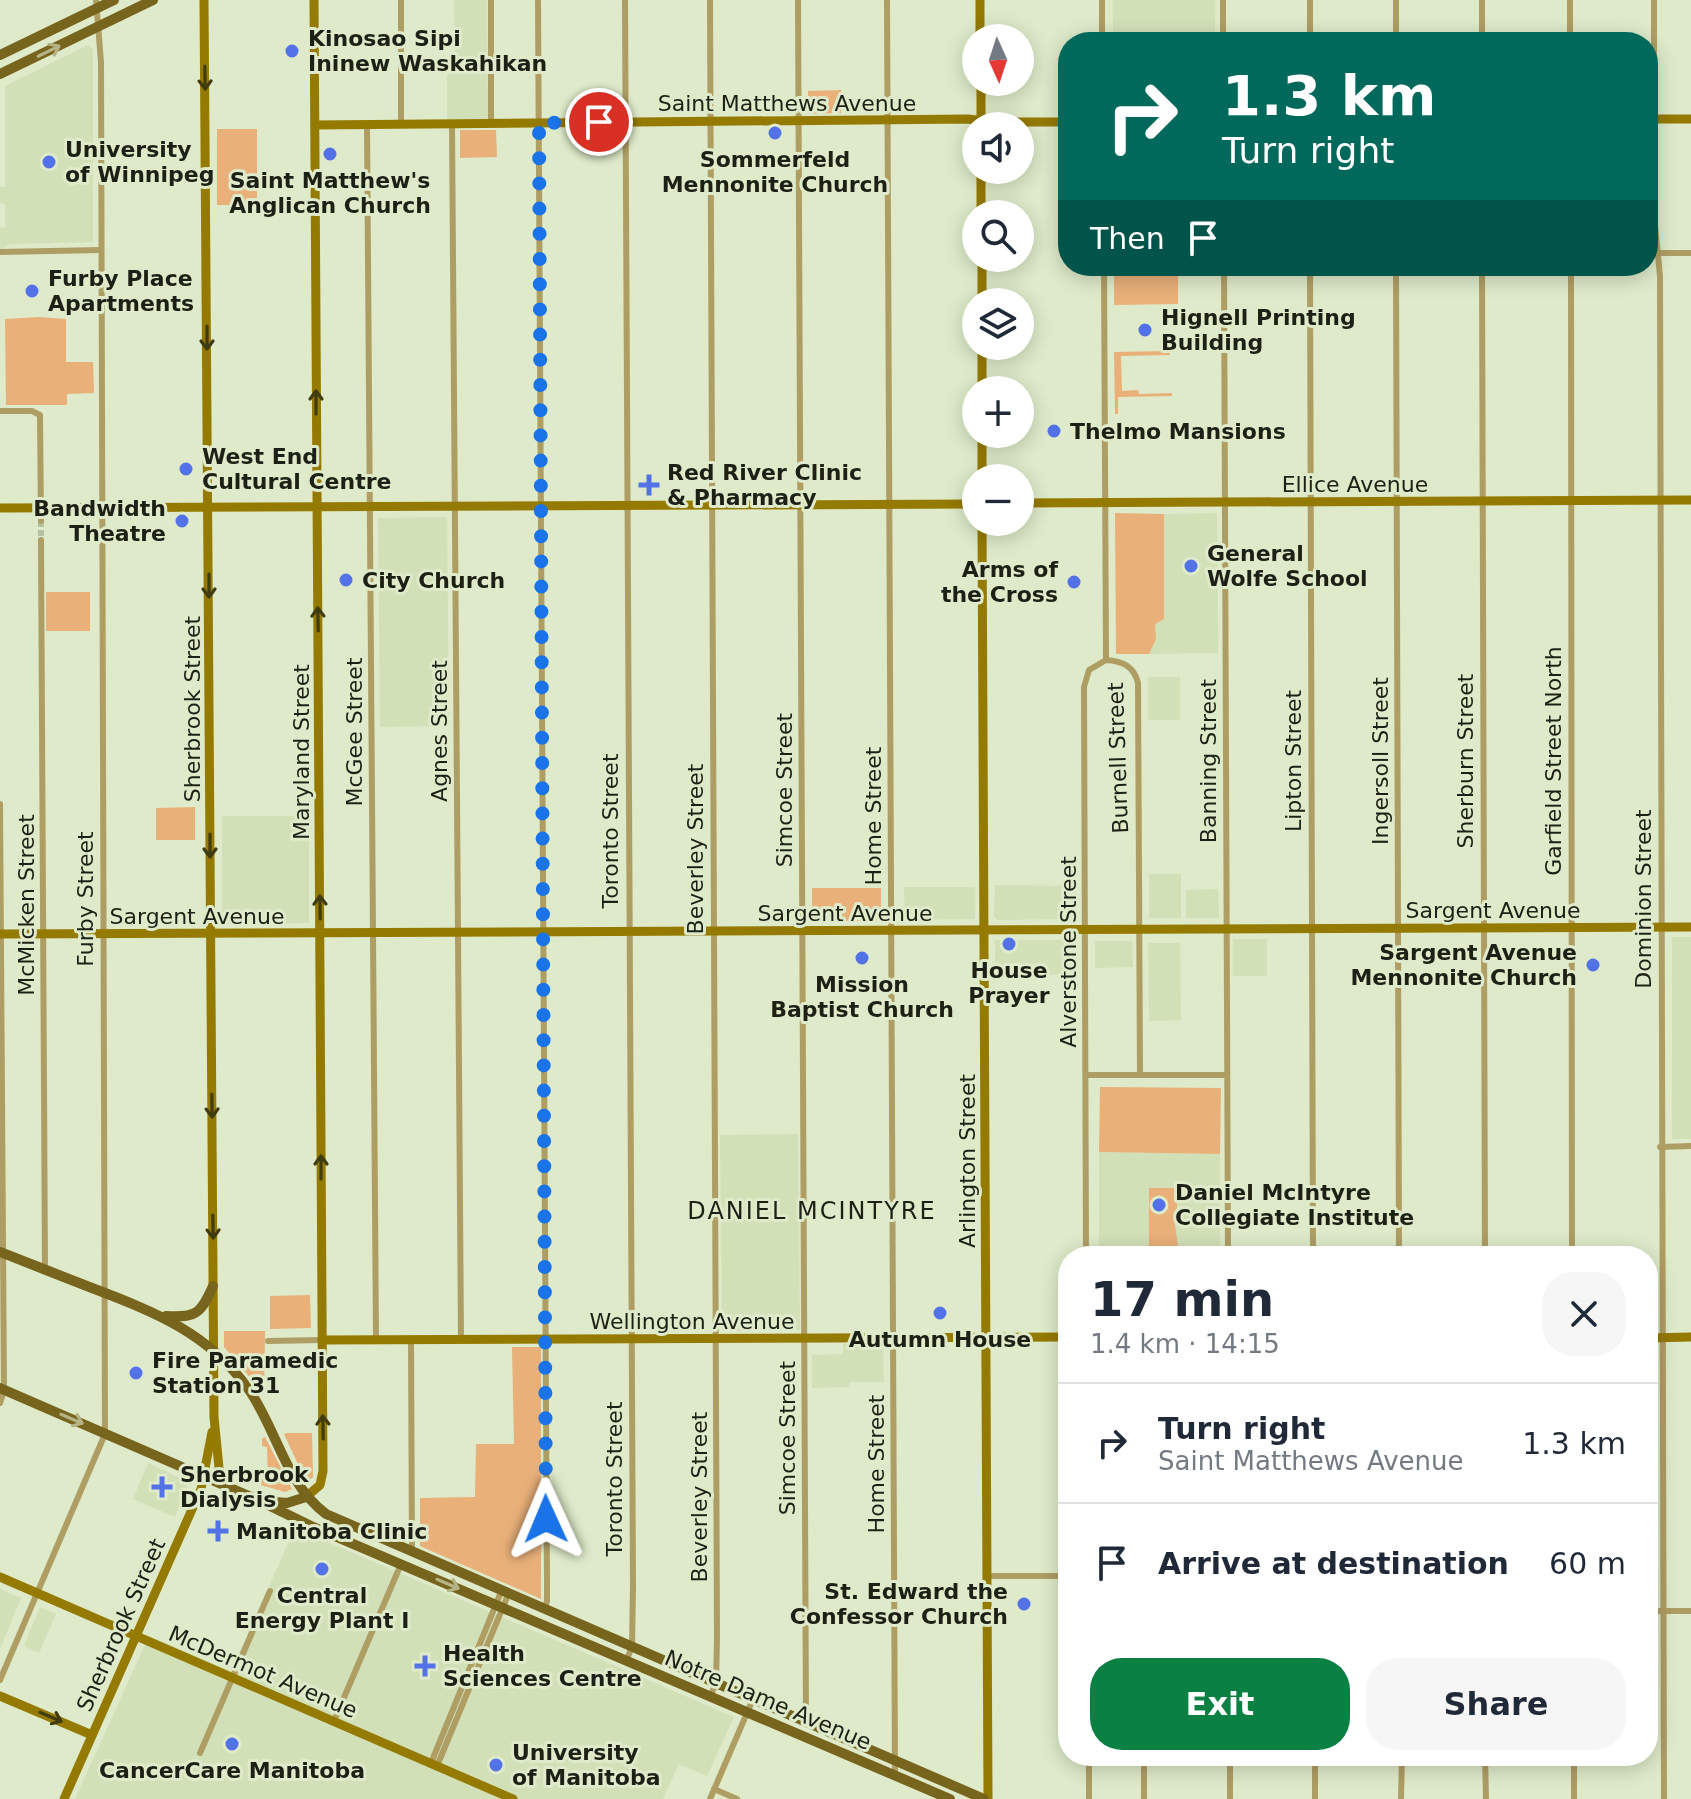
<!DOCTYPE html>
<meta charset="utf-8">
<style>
body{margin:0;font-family:"DejaVu Sans",sans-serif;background:#f6f6f7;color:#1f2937;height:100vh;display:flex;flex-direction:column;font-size:30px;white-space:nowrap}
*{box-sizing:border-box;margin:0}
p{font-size:26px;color:#747a83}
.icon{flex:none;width:44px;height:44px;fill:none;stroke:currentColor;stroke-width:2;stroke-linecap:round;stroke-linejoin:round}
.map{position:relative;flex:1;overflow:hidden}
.panel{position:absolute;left:1058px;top:1246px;width:600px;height:520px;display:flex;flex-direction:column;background:#fff;border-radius:32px;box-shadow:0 4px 20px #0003}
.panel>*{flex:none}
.guide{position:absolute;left:1058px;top:32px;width:600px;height:244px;border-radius:32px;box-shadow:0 4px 20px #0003;background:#00695c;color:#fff;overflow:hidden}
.needle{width:52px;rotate:177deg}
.tools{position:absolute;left:962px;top:24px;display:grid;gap:16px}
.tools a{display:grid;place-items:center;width:72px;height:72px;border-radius:50%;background:#fff;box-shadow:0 4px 20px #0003;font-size:40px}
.pin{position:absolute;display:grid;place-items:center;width:68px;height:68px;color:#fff;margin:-34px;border:4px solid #fff;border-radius:50%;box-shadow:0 2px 8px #0007}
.me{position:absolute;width:88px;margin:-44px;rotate:359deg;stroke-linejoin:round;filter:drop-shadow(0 0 6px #0008)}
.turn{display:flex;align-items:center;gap:28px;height:168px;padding:0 32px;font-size:36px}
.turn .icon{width:104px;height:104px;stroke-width:2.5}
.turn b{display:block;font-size:56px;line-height:68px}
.then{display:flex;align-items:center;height:76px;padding:0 32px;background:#0003;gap:16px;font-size:30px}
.round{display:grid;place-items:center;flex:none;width:84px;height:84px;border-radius:32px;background:#f6f6f7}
.summary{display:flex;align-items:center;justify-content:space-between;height:136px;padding:0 32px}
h1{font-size:48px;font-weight:700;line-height:60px}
.button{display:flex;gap:16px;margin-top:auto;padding:16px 32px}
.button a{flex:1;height:92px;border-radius:32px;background:#0b8043;color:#fff;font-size:32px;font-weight:700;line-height:92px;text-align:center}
.button a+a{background:#f6f6f7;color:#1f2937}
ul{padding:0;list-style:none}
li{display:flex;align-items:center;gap:24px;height:120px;padding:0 32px;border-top:2px solid #e0e1e3}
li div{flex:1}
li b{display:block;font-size:30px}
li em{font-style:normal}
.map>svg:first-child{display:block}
.built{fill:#d2e0b8}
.green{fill:#e9b079}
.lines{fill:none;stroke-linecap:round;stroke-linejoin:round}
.street-tunnel{stroke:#b7c2a5;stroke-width:6;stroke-dasharray:6 3;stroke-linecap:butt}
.street{stroke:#af9e64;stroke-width:6}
.secondary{stroke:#957a00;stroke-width:9}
.primary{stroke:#77641d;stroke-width:10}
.oneway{stroke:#b5b484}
.oneway2{stroke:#413c0f}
.route{stroke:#1a73e8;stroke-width:14;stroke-dasharray:0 25.2}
.poi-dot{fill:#5372e7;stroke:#deeac9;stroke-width:3}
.labels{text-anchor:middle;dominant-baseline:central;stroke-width:6;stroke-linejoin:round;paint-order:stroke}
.poi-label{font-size:22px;font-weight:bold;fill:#1d2115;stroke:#deeac9;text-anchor:start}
.street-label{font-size:22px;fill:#1d2115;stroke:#deeac9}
.neighbourhood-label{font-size:24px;letter-spacing:2px;fill:#1d2115;stroke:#deeac9}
</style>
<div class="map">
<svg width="1691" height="1799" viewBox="0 0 1691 1799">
<rect width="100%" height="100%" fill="#deeac9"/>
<g class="built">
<path d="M454,0H487L488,119H447V75L455,67Z"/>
<rect x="1113" y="0" width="102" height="42"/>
<path d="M88,45L92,48L93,53V242L10,244L0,250V228L5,227V204L0,203V187H5V86Z"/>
<path d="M1217,513L1218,653L1149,654L1156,639L1155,624L1164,619V514Z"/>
<path d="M447,517L449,726L380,727L378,518Z"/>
<rect x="1148" y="677" width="32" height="43"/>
<path d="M222,816H309V923L222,924Z"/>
<rect x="1149" y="874" width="32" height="44"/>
<path d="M995,885L1075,886L1076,919L997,920L994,916Z"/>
<path d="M904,887H975V919L905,920Z"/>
<path d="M1218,889L1219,918H1186V890Z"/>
<rect x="1672" y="937" width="19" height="202"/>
<rect x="1233" y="939" width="34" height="37"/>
<path d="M995,940H1076L1075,975L995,974Z"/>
<path d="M1095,941H1132L1133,967L1095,968Z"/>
<path d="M1148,943H1180L1181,1020L1149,1021Z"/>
<path d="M798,1134L800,1330L722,1331L720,1135Z"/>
<path d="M1099,1152L1220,1154V1256H1099Z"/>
<path d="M843,1344L883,1345L884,1382H849V1387L812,1388V1355L843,1354Z"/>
<path d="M148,1463L189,1482L175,1517L133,1499Z"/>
<path d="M295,1528L734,1717L707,1776L679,1764L663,1799H75L149,1636L231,1671Z"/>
<path d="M0,1589L21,1598L0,1649Z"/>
<path d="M40,1607L56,1614L39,1653L24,1646Z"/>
</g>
<g class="green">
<path d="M841,90V113L808,114V91Z"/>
<rect x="217" y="129" width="40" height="76"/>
<path d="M460,130H496L497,157L460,158Z"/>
<path d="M1114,266H1178V304L1114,305Z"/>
<path d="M39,317L66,319V362H93L94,393L67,394V405H6L5,319Z"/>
<path d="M1169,351L1170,355L1121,356L1122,391L1138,390L1139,394L1172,393V396L1118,397V414H1115L1114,352Z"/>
<path d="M1115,513L1164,514V619L1155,624L1156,639L1149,654H1116Z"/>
<rect x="46" y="592" width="44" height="39"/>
<path d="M195,807V840H156V808Z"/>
<path d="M812,888H881V920L812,922Z"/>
<path d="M1100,1087L1221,1088L1220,1154L1099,1152Z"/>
<path d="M1149,1188H1177V1215L1174,1217L1178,1247L1153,1248V1253H1149Z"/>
<path d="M310,1295L311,1328L270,1329V1296Z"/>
<path d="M224,1331H265L264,1394L224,1347Z"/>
<path d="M512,1347H541V1599L420,1546V1498L475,1497L476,1444H514Z"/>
<path d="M287,1433H312L313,1477L309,1481L303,1475L284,1434Z"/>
<path d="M265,1437L292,1489L285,1492L261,1485V1479H268L267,1447L262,1446V1439Z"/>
</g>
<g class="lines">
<path class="street-tunnel" d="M41,521V540"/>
<g class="street">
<path d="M401,0V124"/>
<path d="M538,0L547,1581V1601L544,1610"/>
<path d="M625,0L633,1587L632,1647L626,1661"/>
<path d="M710,0L717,1638L716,1683L710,1697"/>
<path d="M798,0L806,1723"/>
<path d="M887,0L895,1776"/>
<path d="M1102,0V42"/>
<path d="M1223,0V42"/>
<path d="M1310,0V42"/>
<path d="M1396,0V42"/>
<path d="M1482,0V42"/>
<path d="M1570,0V42"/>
<path d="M1654,0V215L1660,276L1664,1799"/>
<path d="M491,123V0"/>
<path d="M367,124L376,1339"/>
<path d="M452,124L461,1339"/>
<path d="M0,252L101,250"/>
<path d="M1660,253H1691"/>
<path d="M1104,266L1106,660"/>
<path d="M1224,266L1228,1256"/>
<path d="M1310,266L1313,1256"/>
<path d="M1396,266L1399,1256"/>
<path d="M1482,266L1485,1256"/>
<path d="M1571,266L1572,1256"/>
<path d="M0,411H32L40,415L41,521"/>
<path d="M41,540L45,1270"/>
<path d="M0,804L4,1390L0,1403"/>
<path d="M1086,1075H1227"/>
<path d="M1660,1147L1691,1146"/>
<path d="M1086,1256L1084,687L1089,670L1106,660C1122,661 1134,666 1138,683L1140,1075"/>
<path d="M411,1340L412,1553"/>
<path d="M268,1341L322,1340"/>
<path d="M987,1576H1068"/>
<path d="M1648,1611H1691"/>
<path d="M0,1680L105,1434L101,62L96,0"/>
<path d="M334,1721L401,1564"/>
<path d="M200,1753L270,1591"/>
<path d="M1089,1756V1799"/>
<path d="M1144,1756V1799"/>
<path d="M1230,1756V1799"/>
<path d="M1315,1756V1799"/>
<path d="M1485,1756L1486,1799"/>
<path d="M1574,1756V1799"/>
<path d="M431,1763L501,1592"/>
<path d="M437,1766L508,1595"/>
<path d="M714,1789L737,1799"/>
<path d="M710,1799L753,1699"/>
<path d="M1401,1799L1402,1756"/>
</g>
<g class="secondary">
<path d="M204,0L214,1417L219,1468L224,1485"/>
<path d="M980,0V38"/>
<path d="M981,82V126"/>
<path d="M1648,119H1691"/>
<path d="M315,125L968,119L993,122H1068"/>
<path d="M981,170V214"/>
<path d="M982,258V302"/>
<path d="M982,346V390"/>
<path d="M982,434V478"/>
<path d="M1020,503L1691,500"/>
<path d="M0,508L976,504"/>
<path d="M982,522L988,1799"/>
<path d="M0,934L1691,927"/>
<path d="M1648,1338L1691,1337"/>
<path d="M322,1340L1068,1337"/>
<path d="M306,1497L320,1485L323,1471L314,0"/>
<path d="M0,1577L513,1799"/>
<path d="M0,1696L92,1735"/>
<path d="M64,1799L201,1489L212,1432"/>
</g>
<g class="primary">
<path d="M0,55L114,0"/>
<path d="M0,74L153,0"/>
<path d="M0,1252C31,1264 61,1276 92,1288C155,1312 209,1333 249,1390C277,1430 285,1483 326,1514L984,1799"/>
<path d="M166,1316C197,1318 201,1313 213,1286"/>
<path d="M0,1388L258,1500L311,1526L950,1799"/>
<path d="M264,1501L287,1503L306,1497"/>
</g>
</g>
<defs><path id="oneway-shaft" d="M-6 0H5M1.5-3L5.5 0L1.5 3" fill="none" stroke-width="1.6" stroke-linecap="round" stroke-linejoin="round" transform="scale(2)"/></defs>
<g class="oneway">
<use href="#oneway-shaft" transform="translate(49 51) rotate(-26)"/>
<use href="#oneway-shaft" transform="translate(72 1419) rotate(23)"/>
<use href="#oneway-shaft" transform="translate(448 1584) rotate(23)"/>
</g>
<g class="oneway2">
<use href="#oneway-shaft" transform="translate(205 78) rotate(89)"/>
<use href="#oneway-shaft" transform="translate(207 338) rotate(90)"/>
<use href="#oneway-shaft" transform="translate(316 402) rotate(-90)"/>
<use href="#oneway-shaft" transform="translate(209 586) rotate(90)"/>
<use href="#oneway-shaft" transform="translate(318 619) rotate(-91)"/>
<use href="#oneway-shaft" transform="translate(210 846) rotate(90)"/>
<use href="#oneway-shaft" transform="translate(320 907) rotate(-91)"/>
<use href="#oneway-shaft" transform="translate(212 1106) rotate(89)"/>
<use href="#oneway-shaft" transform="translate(321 1167) rotate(-90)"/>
<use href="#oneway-shaft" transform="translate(213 1227) rotate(89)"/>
<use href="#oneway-shaft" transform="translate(323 1427) rotate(-91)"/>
<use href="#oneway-shaft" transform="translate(51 1717) rotate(23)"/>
</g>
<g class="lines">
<path class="route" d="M546,1519L539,123L599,122"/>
</g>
<g class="poi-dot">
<circle cx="292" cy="51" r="8"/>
<circle cx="775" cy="133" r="8"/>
<circle cx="330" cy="154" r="8"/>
<circle cx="49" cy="162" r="8"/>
<circle cx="32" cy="291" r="8"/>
<circle cx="1145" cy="330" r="8"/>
<circle cx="1054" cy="431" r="8"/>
<circle cx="186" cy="469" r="8"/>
<path d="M645 473h8v8h8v8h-8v8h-8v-8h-8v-8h8z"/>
<circle cx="182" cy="521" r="8"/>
<circle cx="1191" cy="566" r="8"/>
<circle cx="346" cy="580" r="8"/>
<circle cx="1074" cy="582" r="8"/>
<circle cx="1009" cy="944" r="8"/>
<circle cx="862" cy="958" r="8"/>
<circle cx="1593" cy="965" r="8"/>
<circle cx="1159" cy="1205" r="8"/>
<circle cx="940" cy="1313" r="8"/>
<circle cx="136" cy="1373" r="8"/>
<path d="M158 1475h8v8h8v8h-8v8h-8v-8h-8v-8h8z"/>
<path d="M214 1519h8v8h8v8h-8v8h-8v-8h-8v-8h8z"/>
<circle cx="322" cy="1569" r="8"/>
<circle cx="1024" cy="1604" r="8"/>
<path d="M421 1654h8v8h8v8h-8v8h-8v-8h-8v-8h8z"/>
<circle cx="232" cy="1744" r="8"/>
<circle cx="496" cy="1765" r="8"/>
</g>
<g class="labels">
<g class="poi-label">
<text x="308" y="38">Kinosao Sipi<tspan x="308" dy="25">Ininew Waskahikan</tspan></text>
<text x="65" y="149">University<tspan x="65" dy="25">of Winnipeg</tspan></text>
<text x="775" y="159" text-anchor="middle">Sommerfeld<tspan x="775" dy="25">Mennonite Church</tspan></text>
<text x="330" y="180" text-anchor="middle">Saint Matthew's<tspan x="330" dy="25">Anglican Church</tspan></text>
<text x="48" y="278">Furby Place<tspan x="48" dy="25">Apartments</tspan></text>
<text x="1161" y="317">Hignell Printing<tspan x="1161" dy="25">Building</tspan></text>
<text x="1070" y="431">Thelmo Mansions</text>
<text x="202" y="456">West End<tspan x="202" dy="25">Cultural Centre</tspan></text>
<text x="667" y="472">Red River Clinic<tspan x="667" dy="25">&amp; Pharmacy</tspan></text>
<text x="166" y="508" text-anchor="end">Bandwidth<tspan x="166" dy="25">Theatre</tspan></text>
<text x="1207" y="553">General<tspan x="1207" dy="25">Wolfe School</tspan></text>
<text x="1058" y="569" text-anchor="end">Arms of<tspan x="1058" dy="25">the Cross</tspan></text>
<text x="362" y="580">City Church</text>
<text x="1577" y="952" text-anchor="end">Sargent Avenue<tspan x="1577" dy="25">Mennonite Church</tspan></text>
<text x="1009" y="970" text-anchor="middle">House<tspan x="1009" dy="25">Prayer</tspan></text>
<text x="862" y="984" text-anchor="middle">Mission<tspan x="862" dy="25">Baptist Church</tspan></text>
<text x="1175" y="1192">Daniel McIntyre<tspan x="1175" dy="25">Collegiate Institute</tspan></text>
<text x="940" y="1339" text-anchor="middle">Autumn House</text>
<text x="152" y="1360">Fire Paramedic<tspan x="152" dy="25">Station 31</tspan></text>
<text x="180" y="1474">Sherbrook<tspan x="180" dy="25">Dialysis</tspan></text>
<text x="236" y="1531">Manitoba Clinic</text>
<text x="1008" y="1591" text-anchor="end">St. Edward the<tspan x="1008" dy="25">Confessor Church</tspan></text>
<text x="322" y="1595" text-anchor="middle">Central<tspan x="322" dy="25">Energy Plant I</tspan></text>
<text x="443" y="1653">Health<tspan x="443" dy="25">Sciences Centre</tspan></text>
<text x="512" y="1752">University<tspan x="512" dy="25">of Manitoba</tspan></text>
<text x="232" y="1770" text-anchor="middle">CancerCare Manitoba</text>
</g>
<g class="street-label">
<text x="787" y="103">Saint Matthews Avenue</text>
<text x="1355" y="484">Ellice Avenue</text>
<text transform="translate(192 709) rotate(-90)">Sherbrook Street</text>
<text transform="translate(439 731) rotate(-90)">Agnes Street</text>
<text transform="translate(354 732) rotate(-90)">McGee Street</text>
<text transform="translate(301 752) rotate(-90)">Maryland Street</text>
<text transform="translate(1118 758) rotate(-92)">Burnell Street</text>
<text transform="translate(1208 761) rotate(-90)">Banning Street</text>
<text transform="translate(1293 761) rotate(-90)">Lipton Street</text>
<text transform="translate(1380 761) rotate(-90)">Ingersoll Street</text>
<text transform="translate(1465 761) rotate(-90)">Sherburn Street</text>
<text transform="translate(1553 761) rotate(-90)">Garfield Street North</text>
<text transform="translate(784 790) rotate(-90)">Simcoe Street</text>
<text transform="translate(873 816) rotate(-90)">Home Street</text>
<text transform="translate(610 831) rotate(-90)">Toronto Street</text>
<text transform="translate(695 849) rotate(-90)">Beverley Street</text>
<text transform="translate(85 899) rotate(-90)">Furby Street</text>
<text transform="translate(1643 899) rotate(-90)">Dominion Street</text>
<text transform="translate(26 905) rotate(-90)">McMicken Street</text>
<text x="1493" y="910">Sargent Avenue</text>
<text x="845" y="913">Sargent Avenue</text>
<text x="197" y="916">Sargent Avenue</text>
<text transform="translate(1068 952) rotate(-90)">Alverstone Street</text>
<text transform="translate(967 1161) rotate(-90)">Arlington Street</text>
<text x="692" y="1321">Wellington Avenue</text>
<text transform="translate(787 1438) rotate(-90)">Simcoe Street</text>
<text transform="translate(876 1464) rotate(-90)">Home Street</text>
<text transform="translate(614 1479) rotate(-90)">Toronto Street</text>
<text transform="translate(699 1497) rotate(-90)">Beverley Street</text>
<text transform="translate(121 1625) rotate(-66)">Sherbrook Street</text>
<text transform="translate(263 1672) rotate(23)">McDermot Avenue</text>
<text transform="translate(768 1700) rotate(23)">Notre Dame Avenue</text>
</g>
<g class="neighbourhood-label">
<text x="812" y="1211">DANIEL MCINTYRE</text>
</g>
</g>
</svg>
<div class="tools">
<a><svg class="needle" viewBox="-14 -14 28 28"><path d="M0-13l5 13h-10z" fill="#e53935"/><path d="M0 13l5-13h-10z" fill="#747a83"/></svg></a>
<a><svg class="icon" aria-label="sound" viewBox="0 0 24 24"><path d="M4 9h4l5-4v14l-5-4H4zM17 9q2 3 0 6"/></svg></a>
<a><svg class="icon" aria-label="search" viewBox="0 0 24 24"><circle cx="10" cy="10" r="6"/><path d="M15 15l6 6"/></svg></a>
<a><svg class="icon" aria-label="layers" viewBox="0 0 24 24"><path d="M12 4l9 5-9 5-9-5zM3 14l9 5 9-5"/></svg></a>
<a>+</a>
<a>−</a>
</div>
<div class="pin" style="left:599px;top:122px;background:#d93025"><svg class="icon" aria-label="arrive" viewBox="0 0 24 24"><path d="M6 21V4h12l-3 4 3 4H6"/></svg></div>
<svg class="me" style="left:546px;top:1519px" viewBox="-20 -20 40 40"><path d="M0-17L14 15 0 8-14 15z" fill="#1a73e8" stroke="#fff" stroke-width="4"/></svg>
<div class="guide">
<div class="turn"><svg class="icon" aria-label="right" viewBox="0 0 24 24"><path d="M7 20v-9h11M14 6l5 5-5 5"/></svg><div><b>1.3 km</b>Turn right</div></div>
<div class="then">Then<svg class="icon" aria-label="arrive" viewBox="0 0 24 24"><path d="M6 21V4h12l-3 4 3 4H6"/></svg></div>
</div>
<section class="panel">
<div class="summary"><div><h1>17 min</h1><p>1.4 km · 14:15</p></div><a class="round"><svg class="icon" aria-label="close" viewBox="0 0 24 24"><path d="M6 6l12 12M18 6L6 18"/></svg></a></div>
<ul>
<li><svg class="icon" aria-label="right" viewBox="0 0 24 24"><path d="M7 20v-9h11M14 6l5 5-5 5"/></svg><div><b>Turn right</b><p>Saint Matthews Avenue</p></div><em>1.3 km</em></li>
<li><svg class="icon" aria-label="arrive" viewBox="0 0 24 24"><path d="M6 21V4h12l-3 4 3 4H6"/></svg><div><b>Arrive at destination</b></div><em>60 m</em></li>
</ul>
<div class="button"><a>Exit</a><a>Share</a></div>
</section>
</div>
